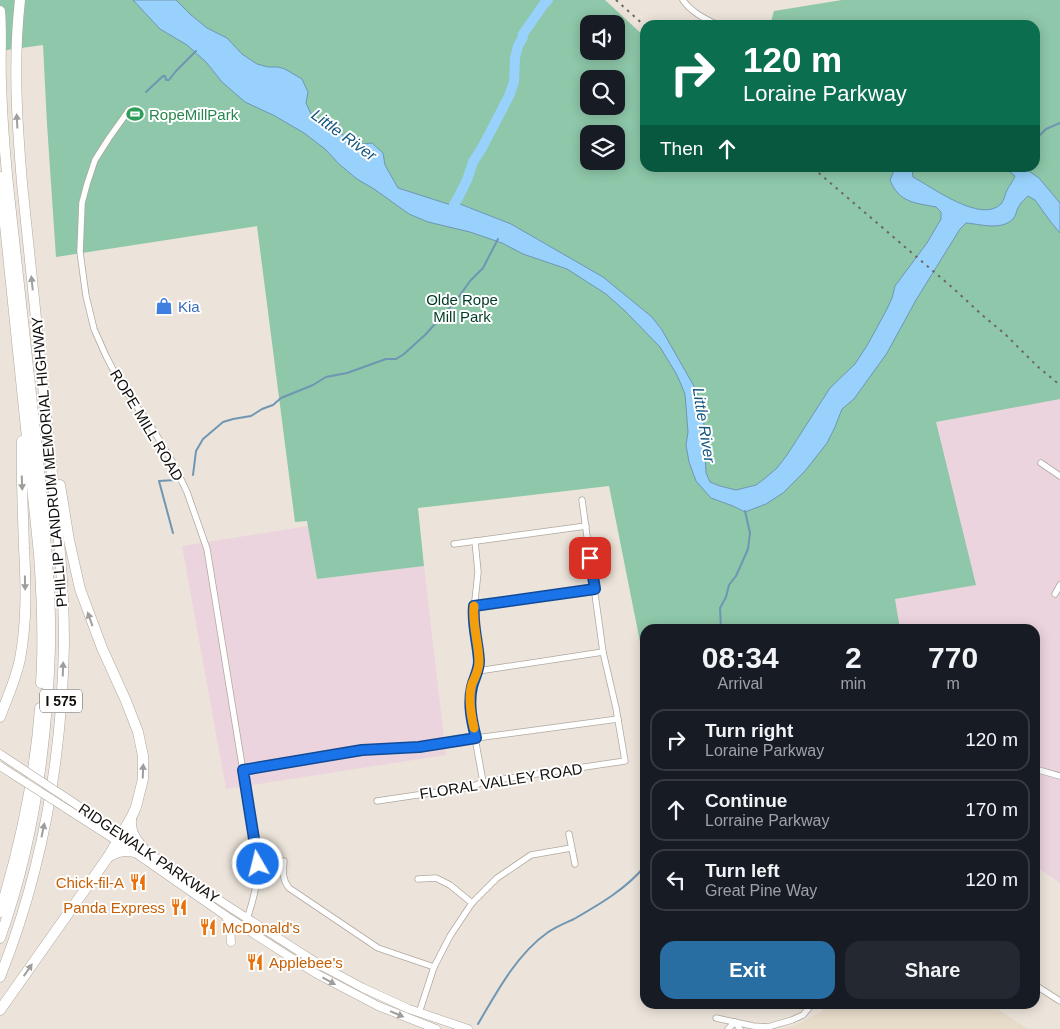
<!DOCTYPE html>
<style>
body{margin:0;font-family:Arial,sans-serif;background:#242831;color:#f1f3f6;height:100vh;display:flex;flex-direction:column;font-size:19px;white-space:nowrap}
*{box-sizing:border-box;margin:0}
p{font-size:16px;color:#9ea1a6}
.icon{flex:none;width:28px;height:28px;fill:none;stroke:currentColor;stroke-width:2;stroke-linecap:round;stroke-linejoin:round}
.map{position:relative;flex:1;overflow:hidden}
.side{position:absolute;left:640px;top:624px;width:400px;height:385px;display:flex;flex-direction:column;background:#171b24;border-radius:15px;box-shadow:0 2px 12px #0003}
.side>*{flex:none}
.guide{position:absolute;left:640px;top:20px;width:400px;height:152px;border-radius:15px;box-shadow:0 2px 12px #0003;background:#0b6e4f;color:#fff;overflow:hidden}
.fabs{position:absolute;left:580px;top:15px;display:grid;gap:10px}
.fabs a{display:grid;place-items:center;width:45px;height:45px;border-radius:10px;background:#171b24;box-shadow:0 2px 12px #0003;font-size:25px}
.pin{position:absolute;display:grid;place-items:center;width:42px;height:42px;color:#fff;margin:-21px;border-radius:10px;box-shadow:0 2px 8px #0006}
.me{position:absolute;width:55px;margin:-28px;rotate:352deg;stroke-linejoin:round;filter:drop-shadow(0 0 4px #0008)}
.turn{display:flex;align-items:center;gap:18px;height:105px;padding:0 20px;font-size:22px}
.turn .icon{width:65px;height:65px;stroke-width:2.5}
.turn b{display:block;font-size:35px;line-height:42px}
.then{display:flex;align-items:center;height:48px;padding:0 20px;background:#0003;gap:10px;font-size:19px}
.eta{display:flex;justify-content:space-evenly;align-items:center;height:85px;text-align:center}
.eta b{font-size:30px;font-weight:600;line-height:35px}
.cta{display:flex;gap:10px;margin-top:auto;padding:10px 20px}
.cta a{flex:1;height:58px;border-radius:15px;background:#296ea3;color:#fff;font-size:20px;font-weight:600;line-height:58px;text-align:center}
.cta a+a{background:#242831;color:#f1f3f6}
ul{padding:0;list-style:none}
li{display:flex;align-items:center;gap:15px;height:62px;margin:0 10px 8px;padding:0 10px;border:2px solid #363941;border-radius:15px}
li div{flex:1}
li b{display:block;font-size:19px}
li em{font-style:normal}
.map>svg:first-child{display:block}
.built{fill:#e7dbca}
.industrial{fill:#ecd4de}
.green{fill:#8ec7a9;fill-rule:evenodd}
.water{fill:#98d1fb;stroke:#6f96b3}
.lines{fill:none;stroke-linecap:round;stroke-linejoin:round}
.stream{stroke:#6f96b3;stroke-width:2}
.river{stroke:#98d1fb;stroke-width:10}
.street-casing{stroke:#afa89f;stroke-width:7}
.secondary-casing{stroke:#afa89f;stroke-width:9}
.highway-casing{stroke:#afa89f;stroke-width:11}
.street{stroke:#fff;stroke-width:5.5}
.secondary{stroke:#fff;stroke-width:8}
.highway{stroke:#fff;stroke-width:10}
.rail{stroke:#6c6761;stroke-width:2;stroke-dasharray:2.5 5;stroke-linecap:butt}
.secondary-bridge-casing{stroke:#afa89f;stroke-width:9;stroke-linecap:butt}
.secondary-bridge{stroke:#fff;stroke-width:8}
.oneway{fill:#9f9e9d}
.route-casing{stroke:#114b97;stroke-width:12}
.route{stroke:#1a73e8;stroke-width:9}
.slow{stroke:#f59e0b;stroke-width:9}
.labels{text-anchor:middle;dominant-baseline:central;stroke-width:4;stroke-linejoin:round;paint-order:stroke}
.shield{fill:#fff;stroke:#585654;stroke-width:1}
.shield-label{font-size:14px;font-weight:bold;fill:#100d0a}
.leisure-label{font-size:15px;fill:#27864d;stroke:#fff;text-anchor:start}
.park-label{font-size:15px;fill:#023b25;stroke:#fff}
.shop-label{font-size:15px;fill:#366cbe;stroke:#fff;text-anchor:start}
.street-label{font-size:15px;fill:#100d0a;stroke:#fff}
.food-label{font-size:15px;fill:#c56008;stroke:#fff;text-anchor:end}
.water-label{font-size:16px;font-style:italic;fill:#14567d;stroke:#fff}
</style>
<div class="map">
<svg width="1060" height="1029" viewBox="0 0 1060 1029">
<rect width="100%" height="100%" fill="#ece4da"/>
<path class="built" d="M826,1004H990L1028,1029H782L794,1026L821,1012Z"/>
<g class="industrial">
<path d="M1060,395V883L1035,866V629H900L885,538L933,408Z"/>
<path d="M308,526L317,579L424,566L446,755L226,789L182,546Z"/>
</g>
<path class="green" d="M0,0H605L645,37V168H1035V25H770L774,11L842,0H1060V399L936,422L976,585L895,599L900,629H645V667L609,486L418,508L424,566L317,579L307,521L295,522L257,226L56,257L47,124L43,45L0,51ZM589,24H616V51H589ZM589,79H616V106H589ZM589,134H616V161H589Z"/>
<path class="water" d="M133,0H176L190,14L207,28L227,38L242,54L257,64L268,67H278L285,69L302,79L308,92L306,103L311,114L329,129L363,144L372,143L383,153L385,165L398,188L451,205L460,204L511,224L603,277L652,317L662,330L695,388L703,407L706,473L710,482L720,486L736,490L756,485L764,479L777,468L787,455L830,388L855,364L868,344L887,309L892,298L895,286L927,243L941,219V212L936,207C916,203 899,203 890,180L895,168H912L913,177C932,187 981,224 1001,204C1005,199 1005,194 1007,190C1010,185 1013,181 1015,176L1005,168H1024L1039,178L1060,203V233L1050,221L1035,200L1028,196C1025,199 1020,203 1018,208C1016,212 1016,216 1013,219C1001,231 980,224 966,223L960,229L916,300L887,353L854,399L842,409L835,427L827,443L805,471L783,493L766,504L745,512L733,506L711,498L696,481L689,462L686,445L688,432L685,394L677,375L660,347L625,311L606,294L567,269L523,254L502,243L470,232L428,222L409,214L374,189L357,179L339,164L325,149L304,133L275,116L245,102L222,82L206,62L187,45L160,29Z"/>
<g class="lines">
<g class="stream">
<path d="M146,92L163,76H165L166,80H169L176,71L196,51"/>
<path d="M1035,140L1046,129L1060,123"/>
<path d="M193,475L196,451L203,439L223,422L233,419L251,416L262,409L273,405L281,398L313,385L326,377L347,373L386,359H396L404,354L426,334L458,298L470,281L483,268L498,239"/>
<path d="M173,533L159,481L176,480"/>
<path d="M721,629L720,608L726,597L729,585L736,576L748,549L750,533L745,511"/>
<path d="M478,1024C496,993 517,954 547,933C555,927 565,923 574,919C600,904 626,889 645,866"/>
</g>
<path class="river" d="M450,216L454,205L458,198L467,180L473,162L482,148L509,96L514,82L515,58L518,46L523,37V34L544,4L548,0"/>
<g class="street-casing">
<g id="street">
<path d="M683,0C691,12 705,19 718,25"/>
<path d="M129,110L109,138L95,160L87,184L82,203L80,252L86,296L94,329L106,356L120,383L154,431L173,463L187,492L207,549L258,864C258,886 252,906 244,927"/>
<path d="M1041,463L1060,476"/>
<path d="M475,541L478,572L474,610V624L479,662L478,671L472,686L471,699L472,721L483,782"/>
<path d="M454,544L586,526"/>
<path d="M1055,594L1060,585"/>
<path d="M474,606L595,589"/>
<path d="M478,671L603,652"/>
<path d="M243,769L361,750L419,747L476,738L618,719"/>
<path d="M1035,769L1060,776"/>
<path d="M377,801L471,787L483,782L625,761L616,708L603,652L582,500"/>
<path d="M569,834L575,864"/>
<path d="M284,861C283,872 282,879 289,888L378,948L434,967"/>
<path d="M418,879L436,878L450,885L472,903"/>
<path d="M1035,985L1060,1001"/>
<path d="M419,1013L434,967L450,936L472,903L497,878L531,855L571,848"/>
<path d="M716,1018L753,1026L768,1027L792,1020L803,1015L812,1004"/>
<path d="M728,1029L735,1022L740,1029"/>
</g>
</g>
<g class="secondary-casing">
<g id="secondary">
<path d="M0,754L18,766"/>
<path d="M0,766L17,777"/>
<path d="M65,797L228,906L322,966L363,988L409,1009L468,1029"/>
<path d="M64,807L134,852L226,916L315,973L378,1006L436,1029"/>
<path d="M226,916L230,928L231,942"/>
</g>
</g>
<g class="highway-casing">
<g id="highway">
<path d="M0,11C2,34 0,57 1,81C2,119 5,156 9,194C18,282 29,371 38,460C43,513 49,566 50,619C51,648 49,676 47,704C41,784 27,863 0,938"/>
<path d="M0,177L39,554C42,597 44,640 41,683"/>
<path d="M0,717C7,698 16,679 20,659C27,622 26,585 24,548C23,512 21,476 22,441"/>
<path d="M131,819C130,831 135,839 143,848"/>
<path d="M108,857C116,852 124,849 134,852"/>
<path d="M0,912C20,846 35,777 40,708"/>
<path d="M0,977C42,872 62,756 64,643C64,609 62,575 59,541L22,183C17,122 13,62 20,0"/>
<path d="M0,1010L108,857L131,818L136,807L143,779V756L138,732L126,701L102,648L80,589L69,540L60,485"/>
</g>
</g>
<use href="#street" class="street"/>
<use href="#secondary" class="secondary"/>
<use href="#highway" class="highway"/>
<g class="rail">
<path d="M616,0L645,26"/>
<path d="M813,168L954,289L981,314L1006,335L1037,366L1060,385"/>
</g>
<g class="secondary-bridge-casing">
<g id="secondary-bridge">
<path d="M18,766L65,797"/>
<path d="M17,777L64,807"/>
</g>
</g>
<use href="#secondary-bridge" class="secondary-bridge"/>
</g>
<defs><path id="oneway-solid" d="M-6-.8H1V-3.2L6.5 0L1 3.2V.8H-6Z" transform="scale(1.25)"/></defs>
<g class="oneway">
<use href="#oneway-solid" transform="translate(17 121) rotate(-93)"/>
<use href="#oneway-solid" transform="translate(32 283) rotate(-96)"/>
<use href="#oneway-solid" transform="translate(22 483) rotate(88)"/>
<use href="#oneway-solid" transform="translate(25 583) rotate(89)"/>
<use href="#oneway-solid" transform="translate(90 619) rotate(-110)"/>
<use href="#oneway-solid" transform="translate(63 669) rotate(-88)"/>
<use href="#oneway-solid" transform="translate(143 771) rotate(-88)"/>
<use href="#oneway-solid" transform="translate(43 830) rotate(-78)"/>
<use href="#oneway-solid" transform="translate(28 970) rotate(-55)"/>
<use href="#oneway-solid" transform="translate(329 981) rotate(29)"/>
<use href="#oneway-solid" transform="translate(397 1014) rotate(23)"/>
</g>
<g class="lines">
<g class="route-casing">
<path id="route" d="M258,864L243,770L362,750L419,747L476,738C472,722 468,704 472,687C474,678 479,671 479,661C478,642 472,625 474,606L595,589L590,558"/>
</g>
<use href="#route" class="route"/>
<path class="slow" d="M474,728C471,715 468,697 472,684C475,677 479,670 479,662C479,643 472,625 474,606"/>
</g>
<defs>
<g id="stadium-bare" transform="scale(1.35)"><path d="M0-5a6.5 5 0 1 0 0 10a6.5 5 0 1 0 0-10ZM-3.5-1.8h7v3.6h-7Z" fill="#2e9e5b" stroke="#fff" stroke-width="2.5" paint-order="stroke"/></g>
<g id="shop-bare" transform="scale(1.35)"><path d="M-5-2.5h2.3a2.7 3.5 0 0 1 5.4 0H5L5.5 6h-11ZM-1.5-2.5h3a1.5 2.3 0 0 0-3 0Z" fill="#3f7fe0" stroke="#fff" stroke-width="2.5" paint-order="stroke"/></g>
<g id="restaurant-bare" transform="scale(1.35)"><path d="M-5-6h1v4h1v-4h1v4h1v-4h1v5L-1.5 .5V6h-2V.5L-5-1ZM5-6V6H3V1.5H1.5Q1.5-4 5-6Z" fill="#e8710a" stroke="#fff" stroke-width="2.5" paint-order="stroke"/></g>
</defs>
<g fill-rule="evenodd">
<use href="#stadium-bare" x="135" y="114"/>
<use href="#shop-bare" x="164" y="306"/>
<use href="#restaurant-bare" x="138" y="882"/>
<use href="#restaurant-bare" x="179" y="907"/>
<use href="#restaurant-bare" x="208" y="927"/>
<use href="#restaurant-bare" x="255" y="962"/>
</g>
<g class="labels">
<rect class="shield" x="40" y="689.5" width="42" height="23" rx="4"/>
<g class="shield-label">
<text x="61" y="701">I 575</text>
</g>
<g class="leisure-label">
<text x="149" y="114">RopeMillPark</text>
</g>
<g class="park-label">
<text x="462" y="299">Olde Rope<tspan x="462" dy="17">Mill Park</tspan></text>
</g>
<g class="shop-label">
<text x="178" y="306">Kia</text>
</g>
<g class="street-label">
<text transform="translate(147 425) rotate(59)">ROPE MILL ROAD</text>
<text transform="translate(49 462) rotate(-95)">PHILLIP LANDRUM MEMORIAL HIGHWAY</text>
<text transform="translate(501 781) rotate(-9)">FLORAL VALLEY ROAD</text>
<text transform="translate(149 853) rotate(34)">RIDGEWALK PARKWAY</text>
</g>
<g class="food-label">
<text x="124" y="882">Chick-fil-A</text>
<text x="165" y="907">Panda Express</text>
<text x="222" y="927" text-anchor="start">McDonald's</text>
<text x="269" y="962" text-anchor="start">Applebee's</text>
</g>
<g class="water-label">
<text transform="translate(344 135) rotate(36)">Little River</text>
<text transform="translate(704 425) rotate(81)">Little River</text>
</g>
</g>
</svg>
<div class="fabs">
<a><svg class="icon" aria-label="sound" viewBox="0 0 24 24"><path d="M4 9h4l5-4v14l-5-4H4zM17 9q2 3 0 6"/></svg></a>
<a><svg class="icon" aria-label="search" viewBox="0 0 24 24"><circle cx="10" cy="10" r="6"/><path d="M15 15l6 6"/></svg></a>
<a><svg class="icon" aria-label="layers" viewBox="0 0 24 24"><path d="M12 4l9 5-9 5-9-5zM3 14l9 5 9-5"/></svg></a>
</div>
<div class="pin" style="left:590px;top:558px;background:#d93025"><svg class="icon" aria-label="arrive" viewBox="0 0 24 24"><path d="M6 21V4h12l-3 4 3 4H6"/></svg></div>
<svg class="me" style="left:258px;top:864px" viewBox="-20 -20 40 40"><circle r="17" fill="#1a73e8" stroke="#fff" stroke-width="3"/><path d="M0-11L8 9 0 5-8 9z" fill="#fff"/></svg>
<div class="guide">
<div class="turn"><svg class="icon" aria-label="right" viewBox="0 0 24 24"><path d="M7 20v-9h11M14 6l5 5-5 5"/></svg><div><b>120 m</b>Loraine Parkway</div></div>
<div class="then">Then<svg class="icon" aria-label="ahead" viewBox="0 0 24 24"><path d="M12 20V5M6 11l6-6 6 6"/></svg></div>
</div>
<section class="side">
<div class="eta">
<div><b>08:34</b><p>Arrival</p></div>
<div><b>2</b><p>min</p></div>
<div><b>770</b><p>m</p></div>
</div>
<ul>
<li><svg class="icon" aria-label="right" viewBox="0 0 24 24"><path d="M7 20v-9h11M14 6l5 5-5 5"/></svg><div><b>Turn right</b><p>Loraine Parkway</p></div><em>120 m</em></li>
<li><svg class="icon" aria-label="ahead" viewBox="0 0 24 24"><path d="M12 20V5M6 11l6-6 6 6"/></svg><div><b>Continue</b><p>Lorraine Parkway</p></div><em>170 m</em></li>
<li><svg class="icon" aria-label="left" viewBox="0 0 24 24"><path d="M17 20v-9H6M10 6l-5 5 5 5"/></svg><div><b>Turn left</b><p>Great Pine Way</p></div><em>120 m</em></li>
</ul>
<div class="cta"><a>Exit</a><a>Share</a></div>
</section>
</div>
